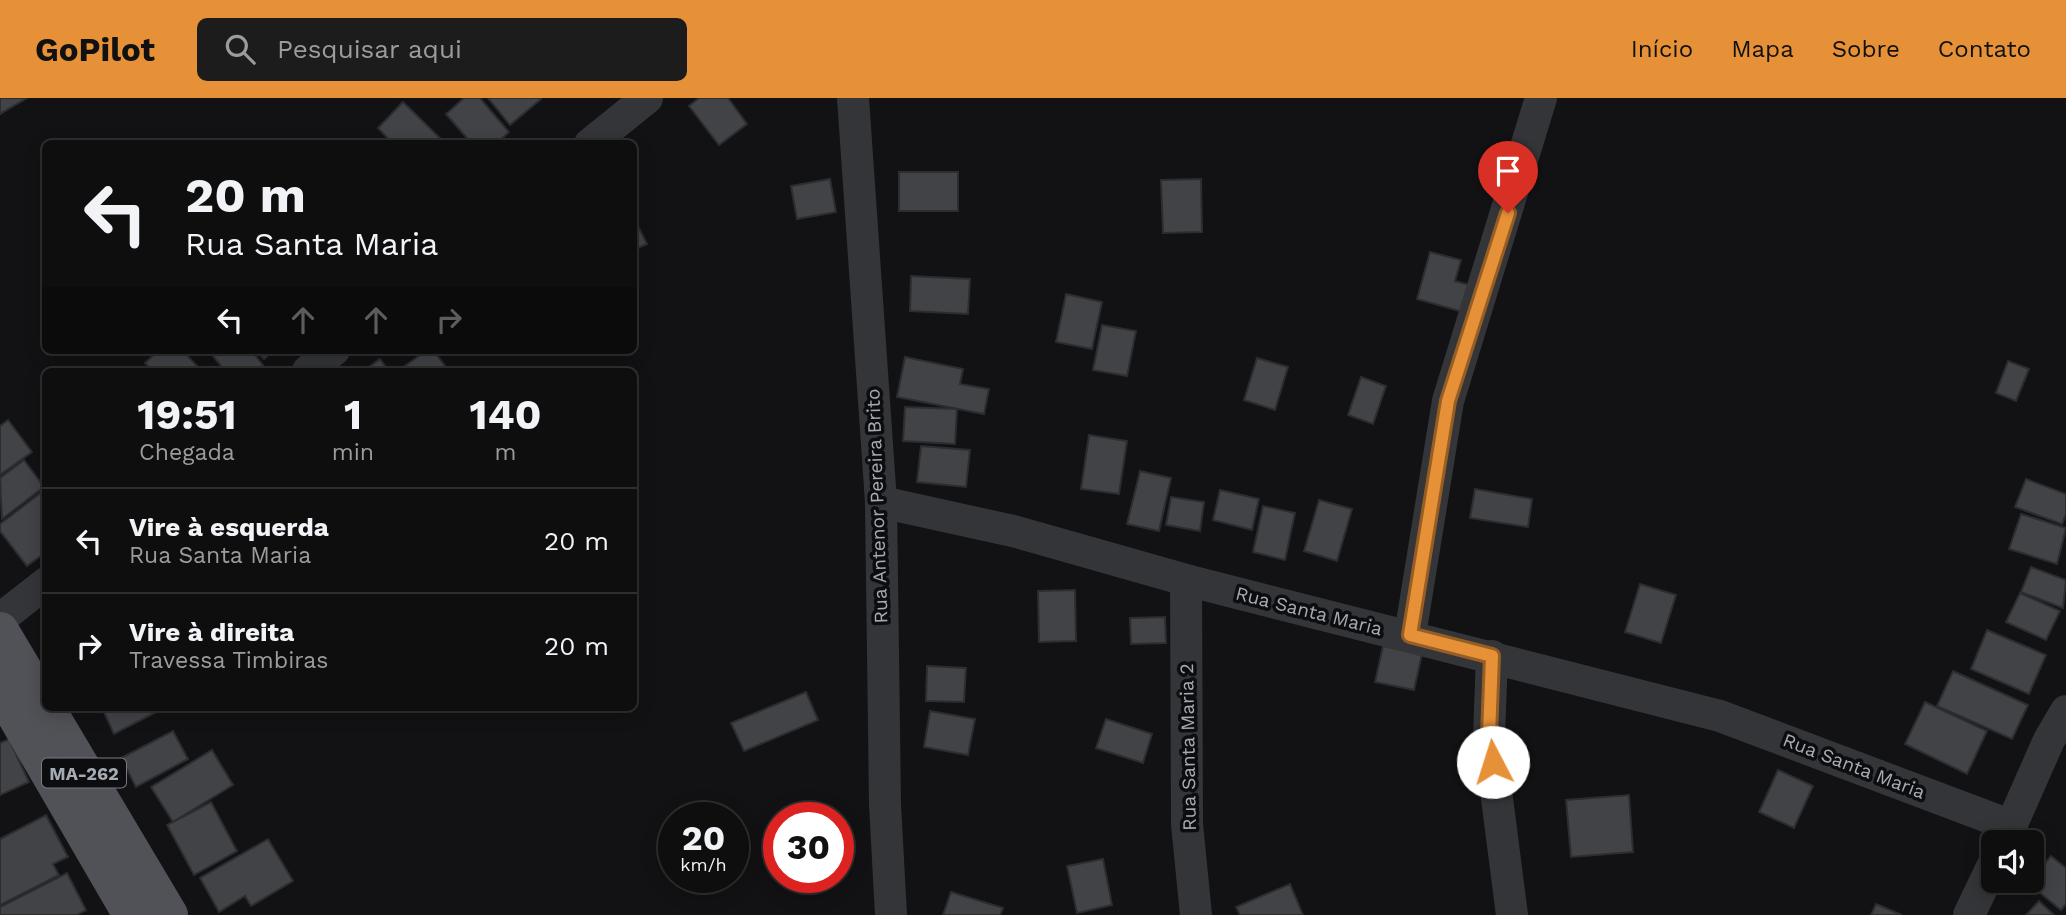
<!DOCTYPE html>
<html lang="pt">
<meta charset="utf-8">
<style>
body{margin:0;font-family:"Work Sans",sans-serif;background:#1c1c1d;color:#f1f3f6;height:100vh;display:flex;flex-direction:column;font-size:26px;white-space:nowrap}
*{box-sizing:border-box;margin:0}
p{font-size:23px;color:#9b9c9e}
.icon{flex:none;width:38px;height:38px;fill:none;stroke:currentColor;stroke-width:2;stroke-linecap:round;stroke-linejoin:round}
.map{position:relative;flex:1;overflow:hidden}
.side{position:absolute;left:42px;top:270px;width:595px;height:343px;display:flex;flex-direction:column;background:#0e0e0f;border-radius:10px;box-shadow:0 4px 18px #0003,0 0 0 2px #2e2e2f}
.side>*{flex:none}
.banner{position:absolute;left:42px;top:42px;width:595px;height:214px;border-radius:10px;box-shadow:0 4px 18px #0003,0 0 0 2px #2e2e2f;background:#0e0e0f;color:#f1f3f6;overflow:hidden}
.tools{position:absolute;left:1981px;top:732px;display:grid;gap:14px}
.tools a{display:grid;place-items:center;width:63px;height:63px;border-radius:10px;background:#0e0e0f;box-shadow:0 4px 18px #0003,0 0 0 2px #2e2e2f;font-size:35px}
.speed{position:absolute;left:658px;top:704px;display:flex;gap:14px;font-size:35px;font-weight:700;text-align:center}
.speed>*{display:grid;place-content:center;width:91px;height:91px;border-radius:50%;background:#0e0e0f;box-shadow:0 4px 18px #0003,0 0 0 2px #2e2e2f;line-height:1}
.speed small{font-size:18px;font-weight:400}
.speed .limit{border:10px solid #d22;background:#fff;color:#111}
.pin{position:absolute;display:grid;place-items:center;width:60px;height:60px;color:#fff;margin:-72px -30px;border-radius:50% 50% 50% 0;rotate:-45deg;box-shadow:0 0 7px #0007}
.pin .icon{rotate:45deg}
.me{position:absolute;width:77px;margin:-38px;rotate:355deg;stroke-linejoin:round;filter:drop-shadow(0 0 5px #0008)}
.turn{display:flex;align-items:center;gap:24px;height:147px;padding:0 28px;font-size:32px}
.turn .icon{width:91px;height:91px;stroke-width:2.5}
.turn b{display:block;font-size:49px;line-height:60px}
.lanes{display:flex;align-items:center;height:66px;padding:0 28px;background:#0003;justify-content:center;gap:35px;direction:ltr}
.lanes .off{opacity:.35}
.eta{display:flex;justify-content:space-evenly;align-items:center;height:119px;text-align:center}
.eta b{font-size:42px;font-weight:700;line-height:49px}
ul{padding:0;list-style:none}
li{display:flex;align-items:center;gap:21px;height:105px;padding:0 28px;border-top:2px solid #2e2e2f}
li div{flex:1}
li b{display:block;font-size:26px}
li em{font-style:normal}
header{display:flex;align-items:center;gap:42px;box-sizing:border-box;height:98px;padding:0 35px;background:#e69137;color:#111}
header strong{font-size:33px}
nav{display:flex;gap:38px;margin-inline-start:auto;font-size:24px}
.search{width:490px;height:63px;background:#1c1c1d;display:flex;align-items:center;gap:18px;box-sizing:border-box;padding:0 24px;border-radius:10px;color:#9b9c9e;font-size:26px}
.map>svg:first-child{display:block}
.building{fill:#414347;stroke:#2c2d30;stroke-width:2}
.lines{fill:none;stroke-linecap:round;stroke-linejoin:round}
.minor{stroke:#333538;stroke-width:32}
.major{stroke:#505257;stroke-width:38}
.route-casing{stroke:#965e24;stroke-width:18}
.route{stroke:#e69137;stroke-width:12}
.labels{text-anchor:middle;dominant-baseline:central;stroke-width:7;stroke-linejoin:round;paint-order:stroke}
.shield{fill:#0d0d0f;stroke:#777c82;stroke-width:2}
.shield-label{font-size:18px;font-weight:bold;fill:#a4abb3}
.street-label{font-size:19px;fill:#a4abb3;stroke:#0d0d0f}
</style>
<header>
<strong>GoPilot</strong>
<div class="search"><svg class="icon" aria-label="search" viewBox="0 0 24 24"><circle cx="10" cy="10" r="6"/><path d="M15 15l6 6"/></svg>Pesquisar aqui</div>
<nav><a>Início</a><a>Mapa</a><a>Sobre</a><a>Contato</a></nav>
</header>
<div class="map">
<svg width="2066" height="817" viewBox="0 0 2066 817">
<rect width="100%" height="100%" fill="#121214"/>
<g class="building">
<path d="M0,0H27L0,16Z"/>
<path d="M464,0H480L509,34L496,46H472L446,16Z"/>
<path d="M488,0H541V1L510,27Z"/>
<path d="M699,0H728L747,26L719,47L689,8Z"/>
<path d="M403,4L442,42L438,46H393L378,30Z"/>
<rect x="899" y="74" width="59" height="39"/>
<path d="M830,81L836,114L797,121L791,88Z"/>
<path d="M1201,81L1202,134L1163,135L1161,82Z"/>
<path d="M634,120L647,146L634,152Z"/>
<path d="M1430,154L1461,162L1455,183L1470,187L1463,214L1417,201Z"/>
<path d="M911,178L970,181L968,216L910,213Z"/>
<path d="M1066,196L1102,204L1092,251L1056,244Z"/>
<path d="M1102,227L1136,233L1127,278L1093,272Z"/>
<path d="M159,252H182L202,273H153L145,265Z"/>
<path d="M208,252H251L263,267L255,273H225Z"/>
<path d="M255,252H274L264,261Z"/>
<path d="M427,252H433L449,273H398Z"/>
<path d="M905,259L963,271L960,286L989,291L984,316L897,299Z"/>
<path d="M1257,260L1288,269L1275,312L1244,302Z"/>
<path d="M380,261L389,273H363Z"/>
<path d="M2008,263L2029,271L2016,303L1996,295Z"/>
<path d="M1361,279L1386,288L1373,326L1348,317Z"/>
<path d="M905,309L957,311L955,346L903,343Z"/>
<path d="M8,322L32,354L0,377V328Z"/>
<path d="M1089,337L1127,343L1119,396L1081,391Z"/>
<path d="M921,348L970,352L966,389L917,384Z"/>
<path d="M24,362L44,389L2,421L0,380Z"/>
<path d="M1140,373L1171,380L1159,433L1127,426Z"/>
<path d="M2026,381L2066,396V416L2062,426L2015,409Z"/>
<path d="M1475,391L1532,401L1528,429L1470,420Z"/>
<path d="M1220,392L1259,401L1252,432L1213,422Z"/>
<path d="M43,393L46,397V454L27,468L0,433V426Z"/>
<path d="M1171,399L1204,404L1200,433L1166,427Z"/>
<path d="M1319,402L1352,411L1337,463L1304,453Z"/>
<path d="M1263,408L1295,415L1285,462L1253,454Z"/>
<path d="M2021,416L2066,430L2057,466L2009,451Z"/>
<path d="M2031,469L2066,482L2063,510L2021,494Z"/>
<path d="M1640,486L1676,497L1661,545L1625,534Z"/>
<path d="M1075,492L1076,543L1039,544L1038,493Z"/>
<path d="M2020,495L2060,513L2046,542L2006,524Z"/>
<path d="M1165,519L1166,545L1131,546L1130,520Z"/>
<path d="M1987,532L2046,557L2029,596L1971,571Z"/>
<path d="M1383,548L1422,556L1414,592L1375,584Z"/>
<path d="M927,568L966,570L964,604L926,603Z"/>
<path d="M1953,573L2028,607L2012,641L1937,608Z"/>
<path d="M806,594L818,622L744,653L731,625Z"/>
<path d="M1925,604L1987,633L1967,676L1905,646Z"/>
<path d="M166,609L114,636L102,610L103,609Z"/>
<path d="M930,613L975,621L968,657L924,649Z"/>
<path d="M1106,621L1152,636L1143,665L1096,650Z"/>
<path d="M173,633L188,661L136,689L121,660Z"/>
<path d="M9,641L29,684L0,697V645Z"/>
<path d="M212,652L233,687L173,724L151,689Z"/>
<path d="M1778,672L1813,688L1794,730L1759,714Z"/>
<path d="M1629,697L1633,754L1571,759L1566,702Z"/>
<path d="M211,704L237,753L194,777L167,727Z"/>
<path d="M46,717L68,759L53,766L59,777L0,807V741Z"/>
<path d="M268,741L293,783L251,808L245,798L219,814L200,780Z"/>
<path d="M2051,758L2066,770V806L2061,812L2028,785Z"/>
<path d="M1103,761L1112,807L1077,815L1067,768Z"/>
<path d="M67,775L86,812L77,817H0V809Z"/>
<path d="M1290,786L1303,817H1240L1236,809Z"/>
<path d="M951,794L1003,810L1000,817H943Z"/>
<path d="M2039,803L2054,817H2026Z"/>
<path d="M1876,806L1902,817H1871Z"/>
</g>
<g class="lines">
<g class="minor">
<path d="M853,0L881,404L885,706L891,817"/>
<path d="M590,46L647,0"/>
<path d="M308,273L334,252"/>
<path d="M881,404L1013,433L1186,482L1720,618L2012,728"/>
<path d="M1186,482L1187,726L1196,817"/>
<path d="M0,521L46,485"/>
<path d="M1410,537L1448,303L1541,0"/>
<path d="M1492,558L1489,638L1512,817"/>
<path d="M2004,744L2049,642L2066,613"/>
<path d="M1969,817L1993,767"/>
</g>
<g class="major">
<path d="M0,533L169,817"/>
<path d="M0,590L132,817"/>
</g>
</g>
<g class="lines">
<g class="route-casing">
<path id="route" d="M1493,664L1489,638L1492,558L1410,537L1448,303L1508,115"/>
</g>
<use href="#route" class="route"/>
</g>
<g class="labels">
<rect class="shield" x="42" y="660.5" width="84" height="29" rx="5"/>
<g class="shield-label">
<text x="84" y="675">MA-262</text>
</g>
<g class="street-label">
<text transform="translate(877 408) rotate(-92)">Rua Antenor Pereira Brito</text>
<text transform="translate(1309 513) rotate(14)">Rua Santa Maria</text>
<text transform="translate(1188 649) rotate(-91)">Rua Santa Maria 2</text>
<text transform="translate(1854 668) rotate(21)">Rua Santa Maria</text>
</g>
</g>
</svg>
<div class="tools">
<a><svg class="icon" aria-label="sound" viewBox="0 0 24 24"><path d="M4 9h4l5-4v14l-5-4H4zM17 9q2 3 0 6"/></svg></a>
</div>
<div class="speed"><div>20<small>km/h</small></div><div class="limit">30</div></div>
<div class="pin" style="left:1508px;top:115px;background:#d93025"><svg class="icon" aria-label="arrive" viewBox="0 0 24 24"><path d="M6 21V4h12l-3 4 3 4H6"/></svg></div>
<svg class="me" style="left:1493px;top:664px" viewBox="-20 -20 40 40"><circle r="19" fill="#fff"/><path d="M0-13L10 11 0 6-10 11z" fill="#e69137"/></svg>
<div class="banner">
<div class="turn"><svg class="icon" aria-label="left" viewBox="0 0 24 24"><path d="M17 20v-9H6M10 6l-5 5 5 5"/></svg><div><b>20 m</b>Rua Santa Maria</div></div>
<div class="lanes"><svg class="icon" aria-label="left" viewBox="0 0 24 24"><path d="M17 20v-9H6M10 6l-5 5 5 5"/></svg><svg class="icon off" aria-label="ahead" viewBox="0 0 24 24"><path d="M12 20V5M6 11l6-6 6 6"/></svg><svg class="icon off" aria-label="ahead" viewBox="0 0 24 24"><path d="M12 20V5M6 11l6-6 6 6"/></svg><svg class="icon off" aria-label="right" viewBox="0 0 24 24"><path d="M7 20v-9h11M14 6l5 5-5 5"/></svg></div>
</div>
<section class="side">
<div class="eta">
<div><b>19:51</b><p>Chegada</p></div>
<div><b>1</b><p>min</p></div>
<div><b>140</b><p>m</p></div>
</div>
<ul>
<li><svg class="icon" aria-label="left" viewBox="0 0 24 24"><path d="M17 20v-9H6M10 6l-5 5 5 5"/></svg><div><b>Vire à esquerda</b><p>Rua Santa Maria</p></div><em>20 m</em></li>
<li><svg class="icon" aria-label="right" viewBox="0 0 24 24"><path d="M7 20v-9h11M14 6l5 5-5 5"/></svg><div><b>Vire à direita</b><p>Travessa Timbiras</p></div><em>20 m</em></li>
</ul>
</section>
</div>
